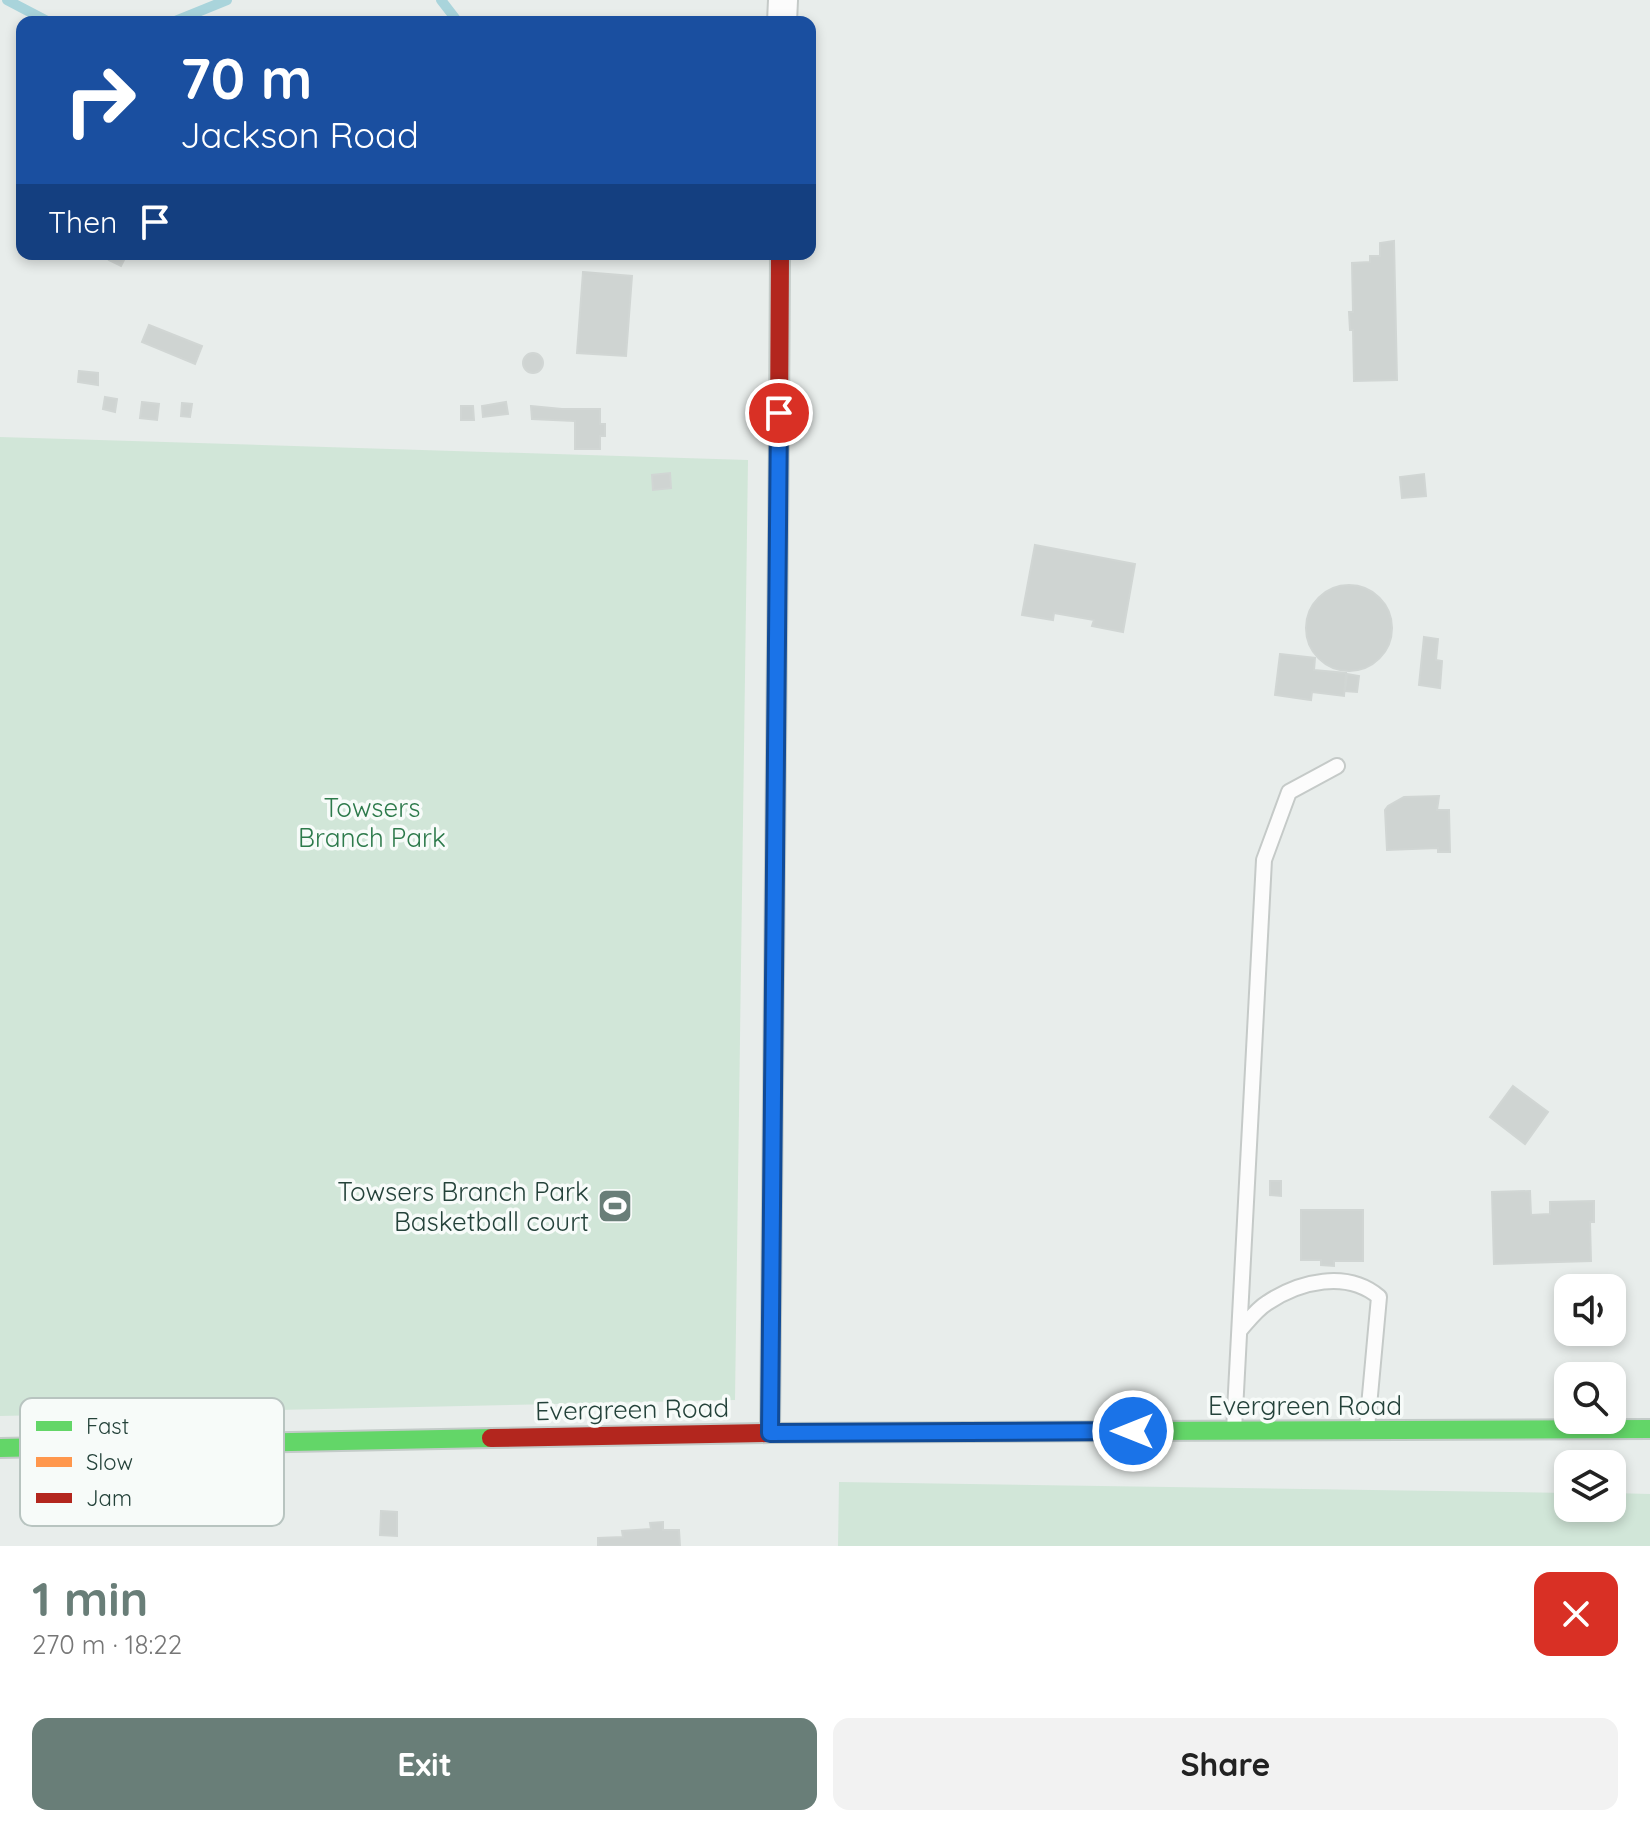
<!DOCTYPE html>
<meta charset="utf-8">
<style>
body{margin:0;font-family:Quicksand,sans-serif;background:#f2f2f2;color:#222;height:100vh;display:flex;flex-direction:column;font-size:30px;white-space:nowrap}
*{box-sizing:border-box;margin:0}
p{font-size:26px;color:#767676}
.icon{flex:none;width:44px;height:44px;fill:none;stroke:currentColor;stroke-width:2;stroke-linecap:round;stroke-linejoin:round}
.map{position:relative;height:1546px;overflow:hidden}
.sheet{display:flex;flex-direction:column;background:#fff;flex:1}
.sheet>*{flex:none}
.top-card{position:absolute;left:16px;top:16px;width:800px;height:244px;border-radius:16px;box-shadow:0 4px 12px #0003;background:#1a4fa0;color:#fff;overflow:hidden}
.buttons{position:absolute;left:1554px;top:1274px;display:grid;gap:16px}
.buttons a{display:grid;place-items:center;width:72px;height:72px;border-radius:16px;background:#fff;box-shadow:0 4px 12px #0003;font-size:40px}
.pin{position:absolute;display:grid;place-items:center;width:68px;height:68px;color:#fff;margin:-34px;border:4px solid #fff;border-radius:50%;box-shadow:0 2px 8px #0007}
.me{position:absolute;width:88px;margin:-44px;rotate:270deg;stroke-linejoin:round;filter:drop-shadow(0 0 6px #0008)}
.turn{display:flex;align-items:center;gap:28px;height:168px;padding:0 32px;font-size:36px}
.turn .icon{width:104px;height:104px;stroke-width:2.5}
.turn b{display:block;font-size:56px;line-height:68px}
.then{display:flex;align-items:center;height:76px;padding:0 32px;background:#0003;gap:16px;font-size:30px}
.round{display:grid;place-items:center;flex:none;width:84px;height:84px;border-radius:16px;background:#f2f2f2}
.overview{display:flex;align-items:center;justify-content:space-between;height:136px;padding:0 32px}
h1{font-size:48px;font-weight:700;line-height:60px;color:#697e78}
.cta{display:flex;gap:16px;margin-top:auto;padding:16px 32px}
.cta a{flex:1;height:92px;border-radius:16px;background:#697e78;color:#fff;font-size:32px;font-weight:700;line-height:92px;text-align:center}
.cta a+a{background:#f2f2f2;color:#222}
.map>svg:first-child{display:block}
.green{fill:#d1e6d8}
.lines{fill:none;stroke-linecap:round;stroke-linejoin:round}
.stream{stroke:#a9d4db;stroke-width:10}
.building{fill:#cfd4d2;stroke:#d1d6d4;stroke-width:2}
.lane-casing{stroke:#c5cac8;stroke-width:18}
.street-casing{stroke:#c5cac8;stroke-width:32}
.fast-casing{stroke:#c3cbc8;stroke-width:22}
.slow-casing{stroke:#c3cbc8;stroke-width:22}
.jam-casing{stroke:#c3cbc8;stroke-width:22}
.lane{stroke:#fcfcfc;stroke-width:14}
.street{stroke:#fcfcfc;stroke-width:28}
.fast{stroke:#63d668;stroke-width:18}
.slow{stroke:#ff974d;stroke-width:18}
.jam{stroke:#b3261e;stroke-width:18}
.route-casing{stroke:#114b97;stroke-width:20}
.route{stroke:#1a73e8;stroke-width:14}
.labels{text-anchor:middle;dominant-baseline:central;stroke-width:7;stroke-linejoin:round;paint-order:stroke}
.park-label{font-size:26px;fill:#2d7a4b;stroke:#f7fbf9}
.poi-label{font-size:26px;fill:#24423a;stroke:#f7fbf9;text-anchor:end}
.street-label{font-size:26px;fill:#24423a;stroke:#f7fbf9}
.key{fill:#f7fbf9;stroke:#b8c4c0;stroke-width:2}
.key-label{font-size:22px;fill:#24423a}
</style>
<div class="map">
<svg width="1650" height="1546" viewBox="0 0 1650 1546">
<rect width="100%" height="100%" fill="#e8edeb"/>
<g class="green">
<path d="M0,437L748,460L735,1400L0,1416Z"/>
<path d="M839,1482L1568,1493V1508H1612V1493L1650,1494V1546H838Z"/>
</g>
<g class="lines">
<g class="stream">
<path d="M7,0L49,22"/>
<path d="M441,0L458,22"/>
<path d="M173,22L227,0"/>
</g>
</g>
<g class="building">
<path d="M1394,241L1397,380L1354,381L1353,330H1350L1349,312H1353L1352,263L1370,262V256H1380V243Z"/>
<path d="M112,254L126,256L121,266L109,260Z"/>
<path d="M583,272L632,276L626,356L577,353Z"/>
<path d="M149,325L202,346L195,364L142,342Z"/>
<circle cx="533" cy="363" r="10"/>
<path d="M79,371L98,373V385L78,382Z"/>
<path d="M105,397L117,399L115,412L103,409Z"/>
<path d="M142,402L159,404L157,420L140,418Z"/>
<path d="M506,402L508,414L483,417L482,406Z"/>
<path d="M182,403L192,404L190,417L181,416Z"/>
<path d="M461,406H473L474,420H461Z"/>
<path d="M531,406L562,409H600V424H605V436H600V449H575V421L532,419Z"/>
<path d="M670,473L671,488L653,490L652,475Z"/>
<path d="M1424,474L1426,496L1402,498L1400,477Z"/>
<path d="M1035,545L1135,564L1123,632L1092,626L1094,620L1054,613L1053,620L1022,615Z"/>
<circle cx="1349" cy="628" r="43"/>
<path d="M1424,637L1438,639L1436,660L1442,661L1440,688L1419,685Z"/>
<path d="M1280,654L1315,658L1314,670L1346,673L1344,696L1312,692L1311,700L1275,695Z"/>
<path d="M1347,674L1359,676L1357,692L1345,691Z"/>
<path d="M1439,796L1437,810H1449L1450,852H1438V848L1387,850L1385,810L1388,806L1404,797Z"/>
<path d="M1513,1086L1548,1112L1525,1144L1490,1117Z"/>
<path d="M1270,1181H1281V1196L1270,1195Z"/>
<path d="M1530,1191L1531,1215L1550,1214V1202L1594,1201V1222H1590L1591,1261L1494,1264L1492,1192Z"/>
<path d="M1301,1210H1363V1261H1334V1266L1321,1265V1260H1301Z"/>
<path d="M381,1511L397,1512V1536L380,1535Z"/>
<path d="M663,1522V1530H679L680,1546H598V1538L623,1537L622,1531L651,1529L650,1523Z"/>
</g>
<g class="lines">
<g class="lane-casing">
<g id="lane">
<path d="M1240,1330C1248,1321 1257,1309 1267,1303C1300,1281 1347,1270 1379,1297L1367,1428"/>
<path d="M1234,1430L1264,860L1289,792L1337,766"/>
</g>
</g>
<g class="street-casing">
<path id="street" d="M782,22L783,0"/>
</g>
<g class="fast-casing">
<g id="fast">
<path d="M776,753L779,427"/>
<path d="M1136,1431L1650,1429"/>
<path d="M0,1448L491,1438"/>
</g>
</g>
<g class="slow-casing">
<path id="slow" d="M770,1433L776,753"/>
</g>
<g class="jam-casing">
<g id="jam">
<path d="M779,427L780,254"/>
<path d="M491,1438L770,1433L1136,1431"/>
</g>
</g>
<use href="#lane" class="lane"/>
<use href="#street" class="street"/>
<use href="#fast" class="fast"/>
<use href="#slow" class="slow"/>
<use href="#jam" class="jam"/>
</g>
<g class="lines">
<g class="route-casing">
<path id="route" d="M779,413L770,1433L1133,1431"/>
</g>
<use href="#route" class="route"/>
</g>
<defs>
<g id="stadium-square" transform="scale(1.8)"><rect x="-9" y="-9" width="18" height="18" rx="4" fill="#697e78" stroke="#f7fbf9"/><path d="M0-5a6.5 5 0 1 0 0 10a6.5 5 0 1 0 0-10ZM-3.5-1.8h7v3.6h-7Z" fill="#fff"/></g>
</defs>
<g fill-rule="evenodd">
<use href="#stadium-square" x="615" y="1206"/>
</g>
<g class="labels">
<g class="park-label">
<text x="372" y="807">Towsers<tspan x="372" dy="30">Branch Park</tspan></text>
</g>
<g class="poi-label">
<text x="589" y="1191">Towsers Branch Park<tspan x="589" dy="30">Basketball court</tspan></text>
</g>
<g class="street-label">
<text x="1305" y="1405">Evergreen Road</text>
<text transform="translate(632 1409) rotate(-1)">Evergreen Road</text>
</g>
</g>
<rect x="20" y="1398" width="264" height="128" rx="12" class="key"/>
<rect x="36" y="1421" width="36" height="10" fill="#63d668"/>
<rect x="36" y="1457" width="36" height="10" fill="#ff974d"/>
<rect x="36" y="1493" width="36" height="10" fill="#b3261e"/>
<g class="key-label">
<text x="86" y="1434">Fast</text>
<text x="86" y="1470">Slow</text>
<text x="86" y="1506">Jam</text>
</g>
</svg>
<div class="buttons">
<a><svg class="icon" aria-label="sound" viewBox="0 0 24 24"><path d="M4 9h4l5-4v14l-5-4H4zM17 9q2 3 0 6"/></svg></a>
<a><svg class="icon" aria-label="search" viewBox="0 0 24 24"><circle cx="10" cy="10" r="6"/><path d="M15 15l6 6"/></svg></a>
<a><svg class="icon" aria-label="layers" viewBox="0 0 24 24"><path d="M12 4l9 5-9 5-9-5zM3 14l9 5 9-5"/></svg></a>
</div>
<div class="pin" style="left:779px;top:413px;background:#d93025"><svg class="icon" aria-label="arrive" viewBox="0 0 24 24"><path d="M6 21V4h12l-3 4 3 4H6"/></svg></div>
<svg class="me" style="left:1133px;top:1431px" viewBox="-20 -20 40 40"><circle r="17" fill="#1a73e8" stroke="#fff" stroke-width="3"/><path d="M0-11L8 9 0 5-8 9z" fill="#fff"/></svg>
<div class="top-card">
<div class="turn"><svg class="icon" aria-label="right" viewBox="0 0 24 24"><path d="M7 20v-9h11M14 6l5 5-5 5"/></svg><div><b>70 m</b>Jackson Road</div></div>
<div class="then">Then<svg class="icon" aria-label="arrive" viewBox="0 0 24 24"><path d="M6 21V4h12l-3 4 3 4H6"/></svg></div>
</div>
</div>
<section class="sheet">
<div class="overview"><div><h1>1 min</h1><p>270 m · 18:22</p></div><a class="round" style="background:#d93025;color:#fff"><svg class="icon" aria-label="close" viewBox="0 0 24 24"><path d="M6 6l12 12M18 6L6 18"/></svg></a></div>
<div class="cta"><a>Exit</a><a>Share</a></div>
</section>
